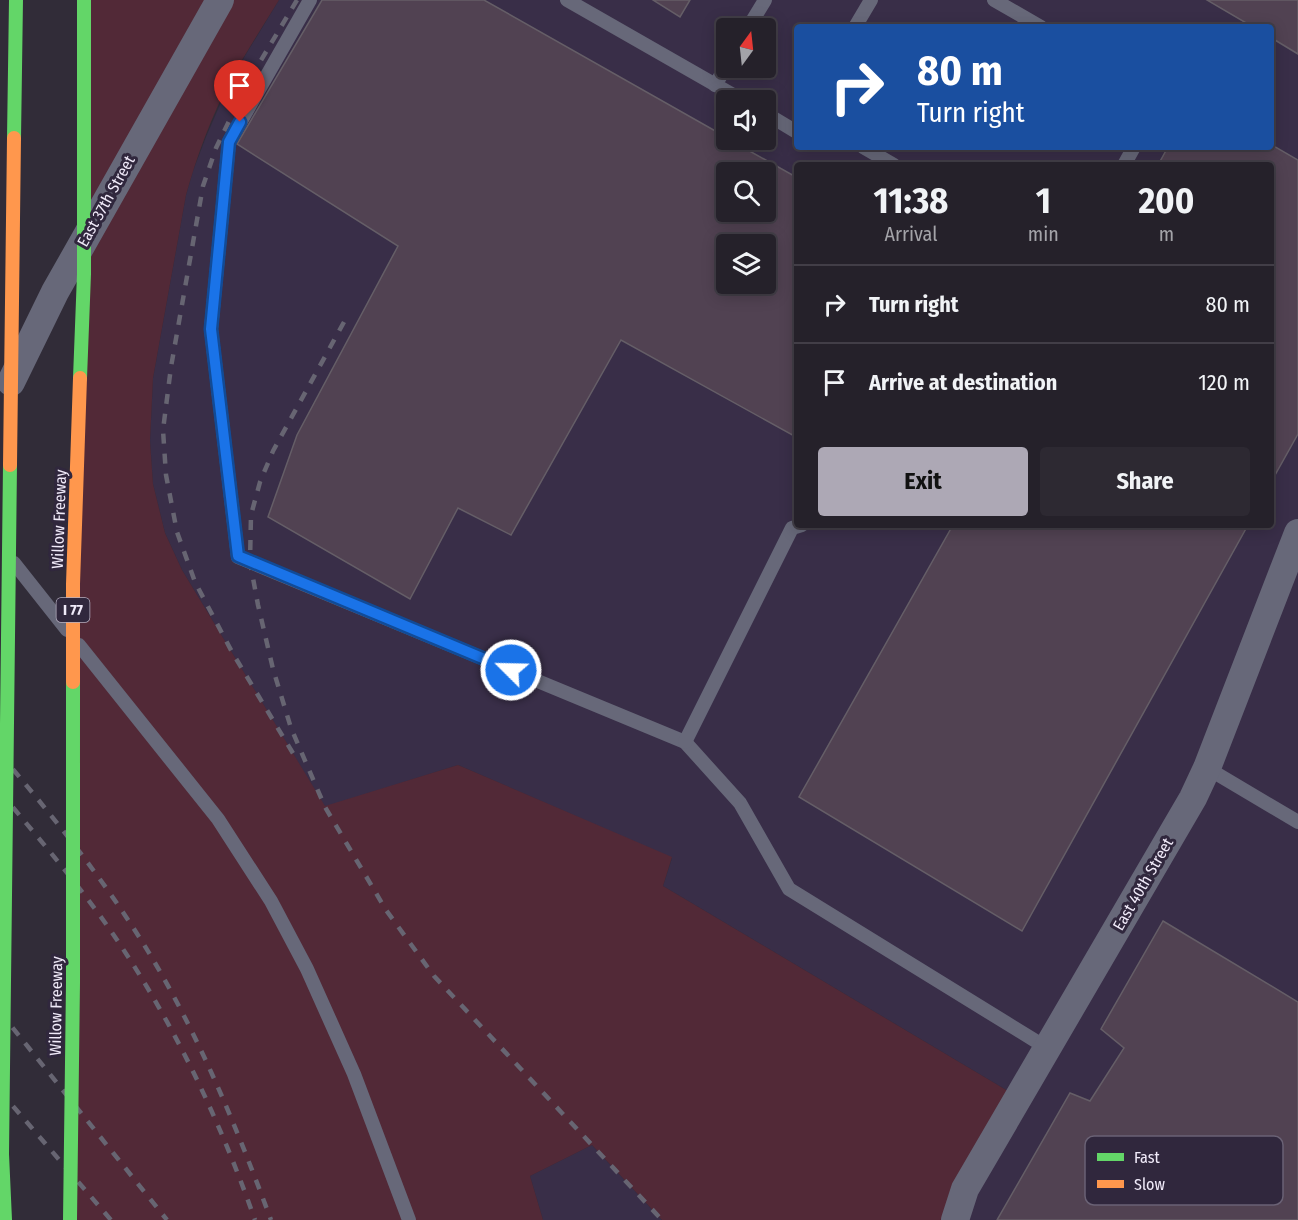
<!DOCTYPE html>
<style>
body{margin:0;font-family:"Fira Sans Condensed",sans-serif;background:#2d2932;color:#f1f3f6;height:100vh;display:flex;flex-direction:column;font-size:22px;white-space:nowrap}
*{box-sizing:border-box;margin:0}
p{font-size:20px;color:#a3a3a8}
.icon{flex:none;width:33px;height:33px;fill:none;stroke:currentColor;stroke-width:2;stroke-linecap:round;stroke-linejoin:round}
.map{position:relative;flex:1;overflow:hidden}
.side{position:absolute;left:794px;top:162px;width:480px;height:366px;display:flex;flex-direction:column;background:#25212a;border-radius:6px;box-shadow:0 3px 15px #0003,0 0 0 2px #423e47}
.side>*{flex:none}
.hud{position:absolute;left:794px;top:24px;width:480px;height:126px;border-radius:6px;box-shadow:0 3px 15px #0003,0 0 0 2px #423e47;background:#1a4fa0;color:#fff;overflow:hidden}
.needle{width:39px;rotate:15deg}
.tools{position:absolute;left:716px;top:18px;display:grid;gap:12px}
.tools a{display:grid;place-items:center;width:60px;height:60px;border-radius:6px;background:#25212a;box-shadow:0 3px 15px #0003,0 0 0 2px #423e47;font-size:30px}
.pin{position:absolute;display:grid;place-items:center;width:51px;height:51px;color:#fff;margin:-62px -26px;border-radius:50% 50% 50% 0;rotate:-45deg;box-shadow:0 0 6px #0007}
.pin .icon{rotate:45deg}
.me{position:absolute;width:66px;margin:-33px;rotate:293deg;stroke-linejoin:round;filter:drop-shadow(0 0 4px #0008)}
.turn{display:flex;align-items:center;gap:21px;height:126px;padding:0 24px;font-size:27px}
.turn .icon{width:78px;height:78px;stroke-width:2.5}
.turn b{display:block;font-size:42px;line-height:51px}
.eta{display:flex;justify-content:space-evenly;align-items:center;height:102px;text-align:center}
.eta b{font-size:36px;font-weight:700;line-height:42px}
.button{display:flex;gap:12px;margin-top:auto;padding:12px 24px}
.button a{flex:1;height:69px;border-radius:6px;background:#ada8b5;color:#111;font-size:24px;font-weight:700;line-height:69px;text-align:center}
.button a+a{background:#2d2932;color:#f1f3f6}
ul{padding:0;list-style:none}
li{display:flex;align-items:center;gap:18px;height:78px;padding:0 24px;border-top:2px solid #423e47}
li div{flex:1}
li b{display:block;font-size:22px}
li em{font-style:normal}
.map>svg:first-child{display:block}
.built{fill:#392e48;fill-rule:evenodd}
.green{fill:#522937}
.building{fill:#514252;stroke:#655e67;stroke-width:1.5;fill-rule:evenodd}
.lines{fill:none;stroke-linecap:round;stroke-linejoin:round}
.lane{stroke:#676879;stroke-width:14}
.street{stroke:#676879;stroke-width:28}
.fast{stroke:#63d668;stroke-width:14}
.rail{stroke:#676572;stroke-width:4.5;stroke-dasharray:10 10;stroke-linecap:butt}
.fast-bridge{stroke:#63d668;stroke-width:14}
.slow-bridge{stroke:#ff974d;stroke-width:14}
.route-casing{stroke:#114b97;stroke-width:15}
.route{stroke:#1a73e8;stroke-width:10}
.labels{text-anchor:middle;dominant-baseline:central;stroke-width:6;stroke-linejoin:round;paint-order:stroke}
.shield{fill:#30273d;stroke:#b6b0c1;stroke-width:1.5}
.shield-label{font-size:15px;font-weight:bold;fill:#f0eaf9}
.street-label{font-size:16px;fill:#f0eaf9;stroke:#30273d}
.key{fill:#30273d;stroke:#6a6275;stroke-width:1.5}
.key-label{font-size:16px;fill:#f0eaf9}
</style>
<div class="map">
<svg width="1298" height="1220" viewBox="0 0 1298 1220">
<rect width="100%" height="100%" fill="#312c38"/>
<g class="built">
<path d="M279,0H1298V1220H955L1018,1097L663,886L672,858L458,765L325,807L182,570L165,533L153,484L150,441L153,378L186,195L193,171L206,137L231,79ZM796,27H1270V147H796ZM726,28H765V68H726ZM726,100H765V140H726ZM796,165H1270V525H796ZM726,172H765V212H726ZM726,244H765V284H726Z"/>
<path d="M592,1145L662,1220H543L530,1176Z"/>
</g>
<path class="green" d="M84,0H279C263,26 246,52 231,79C212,115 197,155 186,195L153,378L150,441L153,484L165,533L182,570L325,806L458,765L672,857L663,886L1018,1097L955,1220H662L592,1145L530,1176L543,1220H70Z"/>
<g class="building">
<path d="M322,0H484L726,137V140H730L796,177V437L621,340L511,535L458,508L410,599L268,517L297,435L398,246L237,144ZM726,172H765V212H726ZM726,244H765V284H726Z"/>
<path d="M653,0H690L680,17Z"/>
<path d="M1207,0H1298V54L1270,37V27H1253Z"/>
<path d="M1270,144L1298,160V434L1270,484V165H1158L1168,147H1270Z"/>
<path d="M953,525H1248L1022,931L799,797Z"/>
<path d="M1163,921L1298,1002V1220H997L1070,1093L1090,1101L1124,1048L1101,1029Z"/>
</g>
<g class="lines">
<g class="lane">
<path d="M310,0L229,142L211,329L238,557L685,742L740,803L789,889L1047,1048"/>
<path d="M567,0L742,100"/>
<path d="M994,0L1041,27"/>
<path d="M855,27L871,0"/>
<path d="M748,28L765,0"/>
<path d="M715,85L726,67"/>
<path d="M765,113L795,131L796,129"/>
<path d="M863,147L894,165"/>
<path d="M1124,165L1134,147"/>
<path d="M14,563L67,630"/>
<path d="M79,645L218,819L271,901L307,969L354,1074L409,1220"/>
<path d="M685,742L792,528L802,525"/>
<path d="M1207,768L1298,822"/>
</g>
<g class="street">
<path d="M11,382L55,292L220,0"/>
<path d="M955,1220L965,1189L1193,798L1207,768L1298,533"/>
</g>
<path class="fast" d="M2,1154L5,1220"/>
<g class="rail">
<path d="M297,0L248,82L216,148L203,186L171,367L163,430L166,475L177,532L195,582L232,652L297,760"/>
<path d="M344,322L273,451L260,482L251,515L250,562L258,605L273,669L291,728L325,807L386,910L434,976L662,1220"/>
<path d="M0,754C56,820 111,888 155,963C203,1045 238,1131 271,1220"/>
<path d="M0,792C36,835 73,878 106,924C170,1015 218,1115 255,1220"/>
<path d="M0,1012L167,1220"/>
<path d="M0,1091L111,1220"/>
</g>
<g class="fast-bridge">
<path d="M14,138L16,0"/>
<path d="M80,378L84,274V0"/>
<path d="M2,1154L10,465"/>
<path d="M70,1220L73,983V682"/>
</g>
<g class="slow-bridge">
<path d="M10,465L14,138"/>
<path d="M73,682V584L80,378"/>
</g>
</g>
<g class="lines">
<g class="route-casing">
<path id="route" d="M240,122L229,142L211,329L238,556L511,670"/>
</g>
<use href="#route" class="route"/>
</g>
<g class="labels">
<rect class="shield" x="56.5" y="598" width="33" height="24" rx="4.5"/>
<g class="shield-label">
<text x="73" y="610">I 77</text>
</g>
<g class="street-label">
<text transform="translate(106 201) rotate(-61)">East 37th Street</text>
<text transform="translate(59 519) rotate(-88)">Willow Freeway</text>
<text transform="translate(1143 884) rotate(-60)">East 40th Street</text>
<text transform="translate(56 1006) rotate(-89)">Willow Freeway</text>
</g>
</g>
<rect x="1085" y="1136" width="198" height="69" rx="9" class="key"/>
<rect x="1097" y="1153" width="27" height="8" fill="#63d668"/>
<rect x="1097" y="1180" width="27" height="8" fill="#ff974d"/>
<g class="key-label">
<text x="1134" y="1163">Fast</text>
<text x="1134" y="1190">Slow</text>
</g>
</svg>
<div class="tools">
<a><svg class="needle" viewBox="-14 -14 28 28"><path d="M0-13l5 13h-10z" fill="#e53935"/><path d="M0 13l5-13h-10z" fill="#a3a3a8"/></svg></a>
<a><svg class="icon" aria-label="sound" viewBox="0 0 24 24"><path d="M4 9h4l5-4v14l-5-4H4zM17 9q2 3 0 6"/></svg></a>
<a><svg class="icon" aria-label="search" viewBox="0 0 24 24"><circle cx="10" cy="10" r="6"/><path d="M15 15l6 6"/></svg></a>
<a><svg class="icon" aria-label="layers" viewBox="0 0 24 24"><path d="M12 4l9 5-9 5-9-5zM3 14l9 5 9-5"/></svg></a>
</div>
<div class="pin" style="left:240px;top:122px;background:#d93025"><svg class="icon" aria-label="arrive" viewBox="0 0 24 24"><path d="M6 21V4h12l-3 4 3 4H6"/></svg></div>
<svg class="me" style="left:511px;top:670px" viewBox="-20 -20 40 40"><circle r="17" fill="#1a73e8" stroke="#fff" stroke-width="3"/><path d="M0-11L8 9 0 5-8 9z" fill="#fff"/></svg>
<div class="hud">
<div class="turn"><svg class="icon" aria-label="right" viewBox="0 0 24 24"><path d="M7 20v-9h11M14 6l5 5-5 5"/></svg><div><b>80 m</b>Turn right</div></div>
</div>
<section class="side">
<div class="eta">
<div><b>11:38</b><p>Arrival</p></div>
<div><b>1</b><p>min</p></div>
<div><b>200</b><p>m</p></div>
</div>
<ul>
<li><svg class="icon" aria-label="right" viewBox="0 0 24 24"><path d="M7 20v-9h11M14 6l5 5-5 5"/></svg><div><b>Turn right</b></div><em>80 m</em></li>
<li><svg class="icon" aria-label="arrive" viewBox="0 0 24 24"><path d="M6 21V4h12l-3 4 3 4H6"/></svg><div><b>Arrive at destination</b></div><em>120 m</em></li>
</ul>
<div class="button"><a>Exit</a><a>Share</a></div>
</section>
</div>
